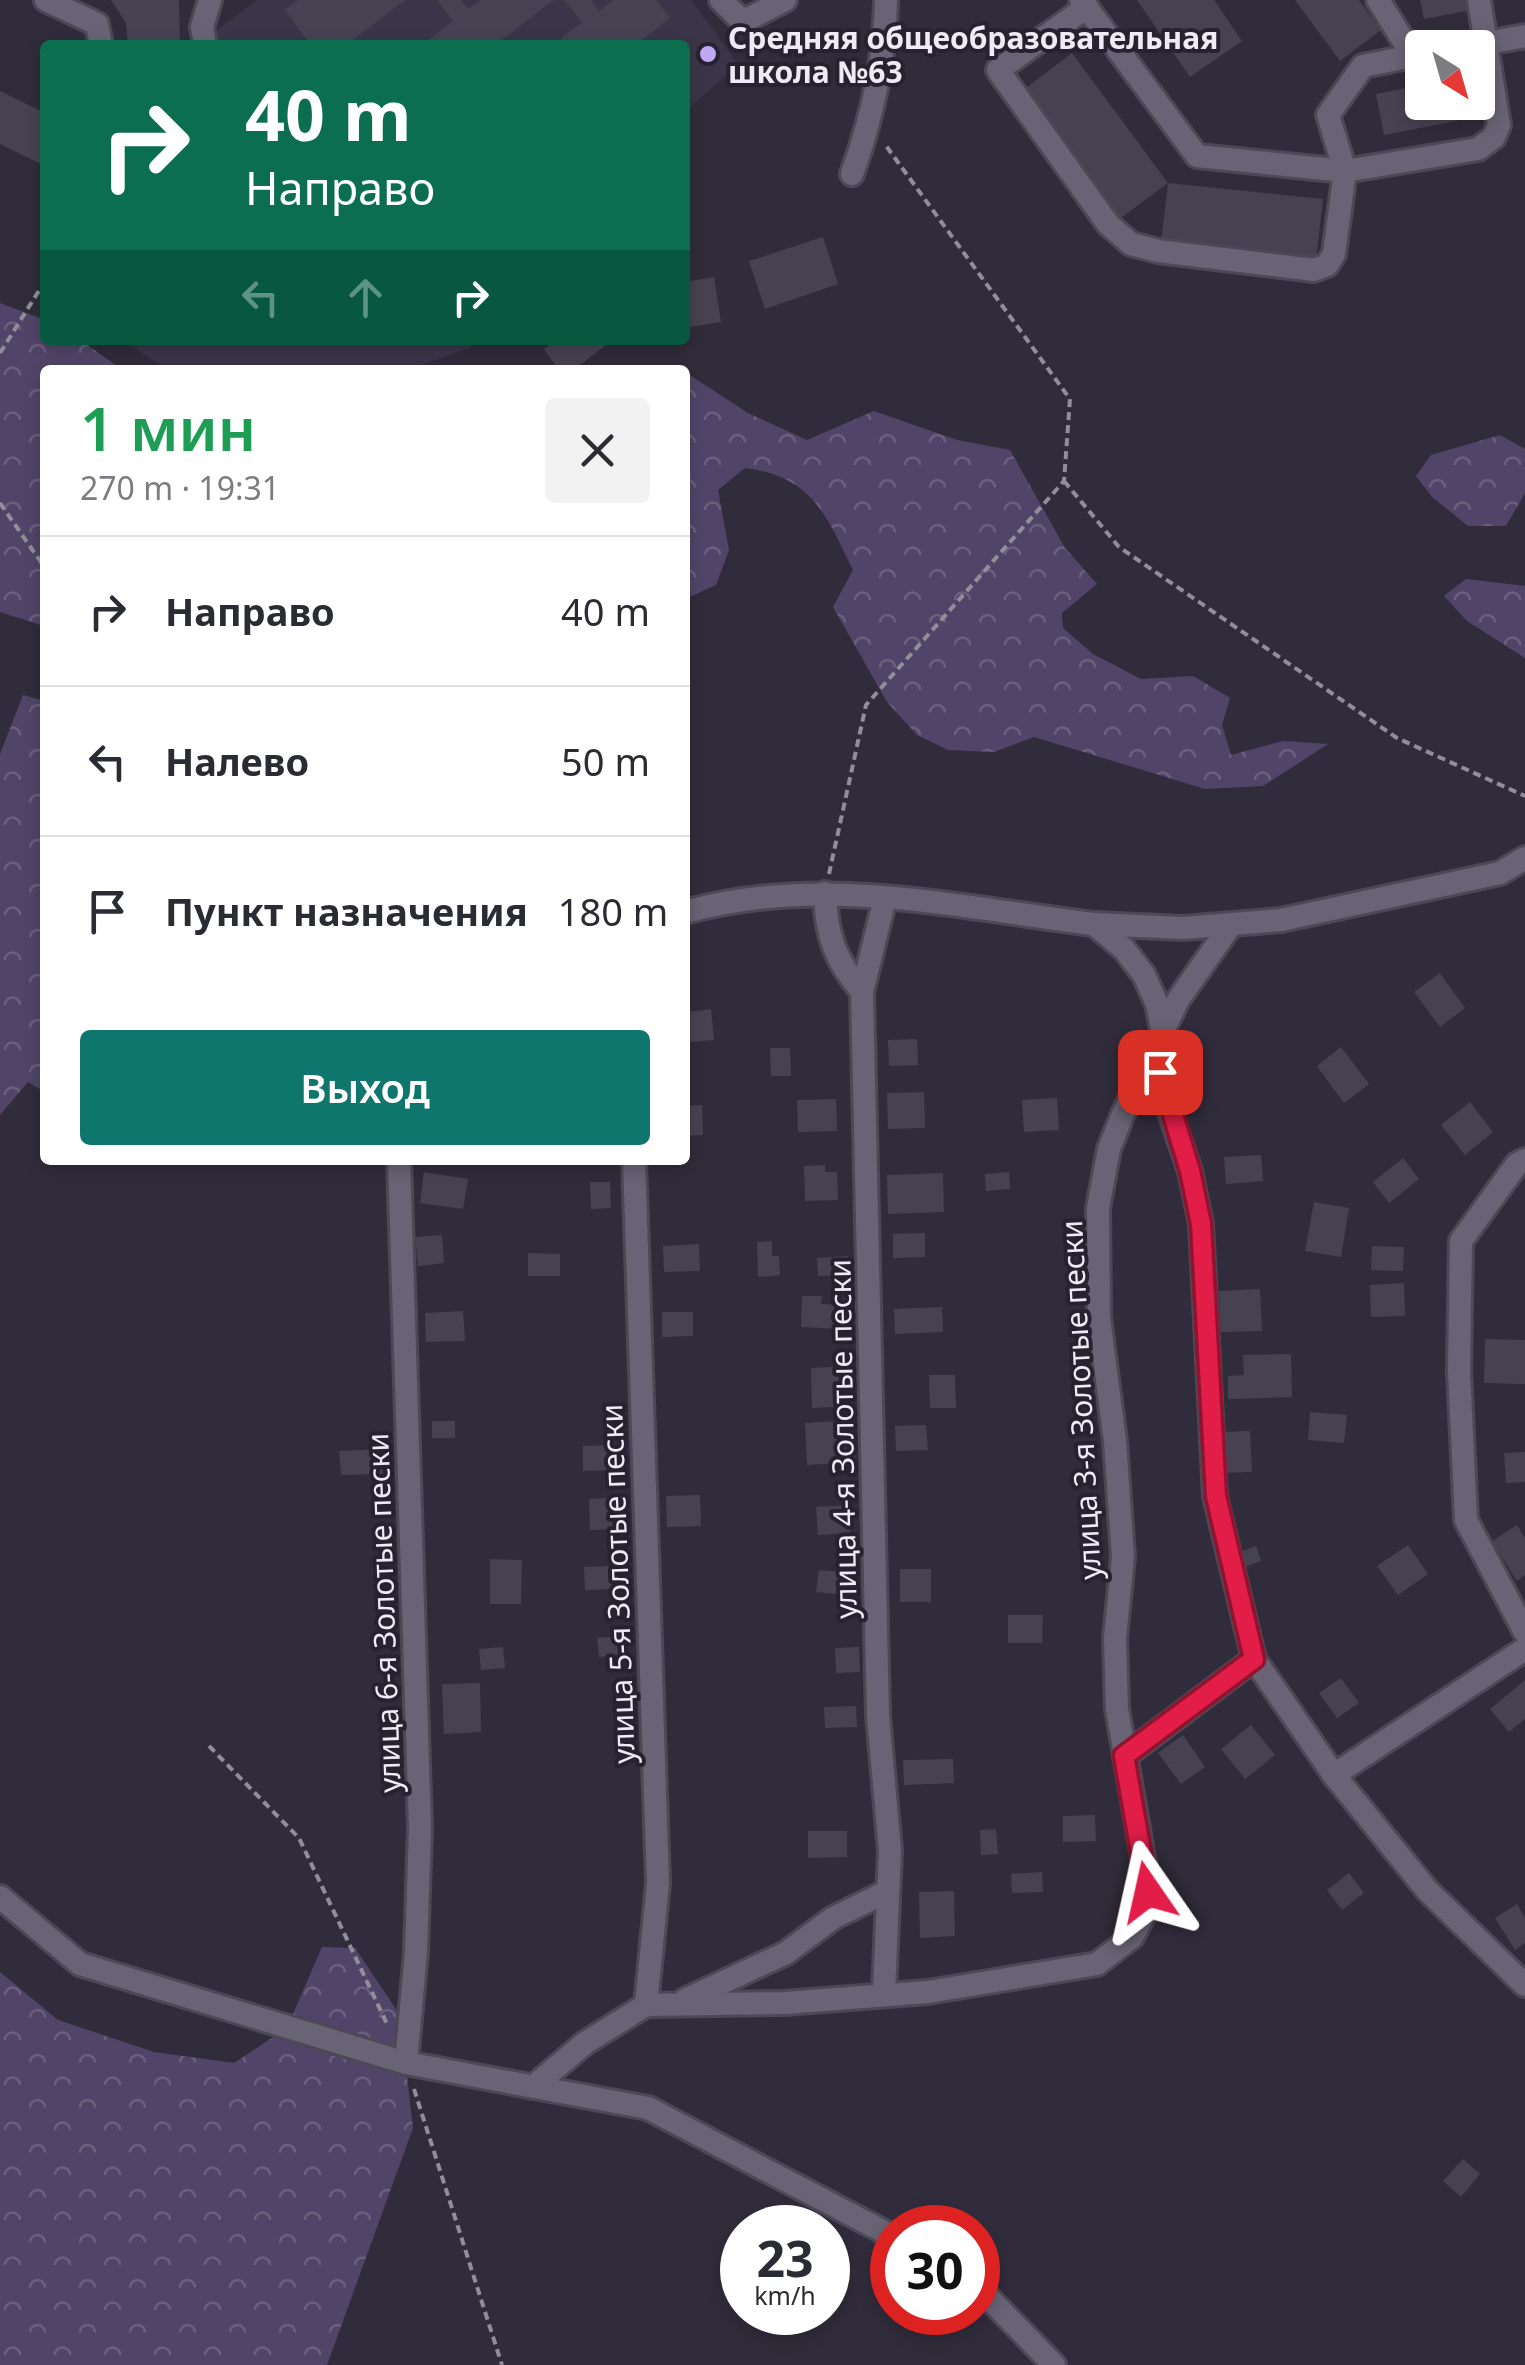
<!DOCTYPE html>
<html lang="ru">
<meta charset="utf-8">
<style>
body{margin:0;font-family:"Noto Sans",sans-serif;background:#f2f2f3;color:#2b2b33;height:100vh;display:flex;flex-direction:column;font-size:38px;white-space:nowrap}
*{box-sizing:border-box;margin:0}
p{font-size:32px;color:#7c7c81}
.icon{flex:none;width:55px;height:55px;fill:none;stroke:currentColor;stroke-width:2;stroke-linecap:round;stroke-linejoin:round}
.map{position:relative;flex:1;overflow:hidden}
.side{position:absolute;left:40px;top:365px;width:650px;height:800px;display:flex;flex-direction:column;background:#fff;border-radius:10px;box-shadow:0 5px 15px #0003}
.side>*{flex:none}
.guide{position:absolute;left:40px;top:40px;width:650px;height:305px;border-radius:10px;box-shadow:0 5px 15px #0003;background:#0b6e4f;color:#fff;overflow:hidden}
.needle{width:65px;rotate:143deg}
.fabs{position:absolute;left:1405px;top:30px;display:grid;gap:20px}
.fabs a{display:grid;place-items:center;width:90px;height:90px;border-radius:10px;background:#fff;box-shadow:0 5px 15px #0003;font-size:50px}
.speed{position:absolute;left:720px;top:2205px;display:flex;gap:20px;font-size:50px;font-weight:700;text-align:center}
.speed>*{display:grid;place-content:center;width:130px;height:130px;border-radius:50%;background:#fff;box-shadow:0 5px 15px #0003;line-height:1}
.speed small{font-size:25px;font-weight:400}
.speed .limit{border:15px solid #d22;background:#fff;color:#111}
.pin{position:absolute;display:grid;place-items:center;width:85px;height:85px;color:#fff;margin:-42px;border-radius:20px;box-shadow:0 5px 15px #0006}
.me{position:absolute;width:110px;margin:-55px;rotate:349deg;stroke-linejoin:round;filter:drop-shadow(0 0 8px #0008)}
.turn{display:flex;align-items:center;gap:35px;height:210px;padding:0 40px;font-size:45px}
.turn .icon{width:130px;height:130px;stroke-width:2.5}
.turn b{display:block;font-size:70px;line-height:85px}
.lanes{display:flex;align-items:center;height:95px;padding:0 40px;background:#0003;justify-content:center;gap:50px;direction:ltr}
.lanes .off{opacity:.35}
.round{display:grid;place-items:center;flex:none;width:105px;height:105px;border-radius:10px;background:#f2f2f3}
.overview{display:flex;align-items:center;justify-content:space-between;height:170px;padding:0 40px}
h1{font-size:60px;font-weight:600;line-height:75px;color:#1e9e55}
.action{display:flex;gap:20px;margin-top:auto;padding:20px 40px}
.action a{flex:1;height:115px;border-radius:10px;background:#0f766e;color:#fff;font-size:40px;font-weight:600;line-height:115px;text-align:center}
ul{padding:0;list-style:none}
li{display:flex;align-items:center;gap:30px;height:150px;padding:0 40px;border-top:2px solid #e1e1e2}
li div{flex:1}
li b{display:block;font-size:38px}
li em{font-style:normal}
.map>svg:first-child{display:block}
.built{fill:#3b3549}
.forest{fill:url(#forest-crowns)}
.building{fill:#474252}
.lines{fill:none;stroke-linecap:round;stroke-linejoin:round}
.street-casing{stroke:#4c4855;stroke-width:28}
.path{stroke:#918e9a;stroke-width:4;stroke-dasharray:8 5;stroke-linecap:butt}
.street{stroke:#696475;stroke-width:22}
.route-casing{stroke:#92132f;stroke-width:25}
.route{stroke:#e11d48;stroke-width:18}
.poi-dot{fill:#c1a8f3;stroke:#272231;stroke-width:4}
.labels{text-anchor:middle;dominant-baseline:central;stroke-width:8;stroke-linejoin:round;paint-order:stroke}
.poi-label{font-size:30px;font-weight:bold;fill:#edebf5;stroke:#272231;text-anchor:start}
.street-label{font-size:30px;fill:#edebf5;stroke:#272231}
</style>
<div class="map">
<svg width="1525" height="2365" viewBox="0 0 1525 2365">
<defs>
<pattern id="forest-crowns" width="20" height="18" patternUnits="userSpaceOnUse" patternTransform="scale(2.5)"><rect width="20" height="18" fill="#504568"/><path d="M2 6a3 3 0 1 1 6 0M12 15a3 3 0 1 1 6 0" fill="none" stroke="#6a607e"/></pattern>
</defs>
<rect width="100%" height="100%" fill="#312c3b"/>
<g class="built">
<path d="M257,0H691L738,64L685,112V45H221L214,32Z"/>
<path d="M121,340H477L469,348L408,370H168Z"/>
</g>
<g class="forest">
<path d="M0,303L45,320V340H80L123,370H45V624L41,625L0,612Z"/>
<path d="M685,372L748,413L807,440L874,411L957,440L1010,450L1065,548L1097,584L1062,613L1063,628L1093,654L1141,679L1193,676L1230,698L1222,725L1231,755L1283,741L1328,744L1263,786L1205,789L1034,737L994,752L948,750L917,735L887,702L833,607L853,570C826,515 813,477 745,468L718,490L729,550L716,585L685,599Z"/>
<path d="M1500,435L1525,449V493L1506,526H1468L1432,497L1416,476L1431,455Z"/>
<path d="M1466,579L1525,586V658L1467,621L1444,596Z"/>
<path d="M23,695L45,701V1092L28,1082L0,1115V754Z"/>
<path d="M322,1947L355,1948L400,2015L413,2128L327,2365H0V1972L58,2020L154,2052L234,2063L287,2028Z"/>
</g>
<g class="building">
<path d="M111,0H179L180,45H128L126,23Z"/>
<path d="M298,0H405L346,45H311L285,10Z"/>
<path d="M437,0H461L468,9L481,0H554L495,45H422L453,21Z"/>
<path d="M564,0H591L599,11L613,0H656L670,18L635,45H566L561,38L582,22Z"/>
<path d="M1137,0H1214L1242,41L1190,77Z"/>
<path d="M1295,0H1359L1381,30L1340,61Z"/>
<path d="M1420,0H1470L1472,10L1424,19Z"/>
<path d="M1072,53L1168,183L1323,199L1316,260L1161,243L1168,183L1118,220L1022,91Z"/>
<path d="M1422,85V102H1468L1471,118L1384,135L1376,94Z"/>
<path d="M0,91L45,113V166L0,144Z"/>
<path d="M823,237L838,284L765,309L749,261Z"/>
<path d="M714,277L721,322L685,328V282Z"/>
<path d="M556,340H613L573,370H559L544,349Z"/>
<path d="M1440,973L1465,1008L1440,1027L1414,992Z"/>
<path d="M711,1009L714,1040L690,1042L687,1012Z"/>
<path d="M917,1039L918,1065L889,1066L888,1040Z"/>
<path d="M1341,1047L1369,1084L1344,1103L1317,1066Z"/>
<path d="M770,1048H790L791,1076H771Z"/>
<path d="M924,1092L925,1128L888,1129L887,1093Z"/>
<path d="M1057,1098L1059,1130L1024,1132L1022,1100Z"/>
<path d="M836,1099L837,1131L798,1132L797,1100Z"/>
<path d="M1470,1102L1493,1132L1465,1155L1441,1125Z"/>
<path d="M702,1105L703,1135L685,1136V1106Z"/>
<path d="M1261,1155L1263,1181L1226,1184L1224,1157Z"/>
<path d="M1403,1158L1419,1179L1389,1203L1373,1182Z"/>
<path d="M825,1165V1172H837L838,1200L805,1201L804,1166Z"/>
<path d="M424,1172L468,1179L463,1209L420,1203Z"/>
<path d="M1009,1172L1010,1189L986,1191L985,1174Z"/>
<path d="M943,1173L944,1212L888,1214L887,1175Z"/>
<path d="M590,1182H610L611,1208L591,1209Z"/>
<path d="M1314,1202L1349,1208L1341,1257L1305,1251Z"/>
<path d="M925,1233V1257L893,1258V1234Z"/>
<path d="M442,1235L444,1263L418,1266L415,1237Z"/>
<path d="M772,1241V1256H779L780,1275L758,1277L757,1242Z"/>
<path d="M699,1244L700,1271L664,1272L663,1246Z"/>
<path d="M1372,1246L1404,1247L1403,1271L1371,1270Z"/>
<path d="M528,1253L560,1254V1276H528Z"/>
<path d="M848,1256L849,1275L818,1276L817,1258Z"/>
<path d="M1404,1283L1405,1316L1371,1317L1370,1285Z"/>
<path d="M1260,1289L1262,1331L1221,1332L1219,1291Z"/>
<path d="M802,1296H822L821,1304L841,1305L840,1329L801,1327Z"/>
<path d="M942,1307L943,1332L895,1334L894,1309Z"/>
<path d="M463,1311L465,1341L426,1342L425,1313Z"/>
<path d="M662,1312H693V1336L662,1337Z"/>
<path d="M1485,1339L1525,1340V1384L1484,1383Z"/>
<path d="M1291,1354L1292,1397L1228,1399V1376L1244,1375L1243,1355Z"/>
<path d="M852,1366L853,1406L812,1408L811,1368Z"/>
<path d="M929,1375H955L956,1408H930Z"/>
<path d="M1310,1412L1347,1415L1344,1443L1308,1440Z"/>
<path d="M854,1420L856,1462L807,1465L805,1423Z"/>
<rect x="432" y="1421" width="23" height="17"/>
<path d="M926,1425L928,1450L896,1451L895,1426Z"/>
<path d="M1250,1431L1252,1472L1221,1473L1220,1432Z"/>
<path d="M610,1445V1470L583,1471V1446Z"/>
<path d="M382,1449L383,1474L341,1475L339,1451Z"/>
<path d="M1525,1452V1482L1506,1483L1504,1453Z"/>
<path d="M700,1495L701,1526L667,1527L666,1496Z"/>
<path d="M618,1497L619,1529L590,1530L589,1499Z"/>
<path d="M848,1505L850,1533L818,1535L816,1507Z"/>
<path d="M1517,1525L1525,1538V1575L1517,1581L1492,1541Z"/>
<path d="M1408,1545L1428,1574L1398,1595L1377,1566Z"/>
<path d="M1256,1546L1261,1561L1242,1568L1237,1553Z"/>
<path d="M490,1559L522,1560L521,1604H490Z"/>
<path d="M615,1566V1589L585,1590L584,1567Z"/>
<rect x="900" y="1569" width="31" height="33"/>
<path d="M819,1570L849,1573L846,1595L816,1592Z"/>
<path d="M1008,1615H1043L1042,1643H1008Z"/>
<path d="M621,1636L623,1655L599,1657L597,1638Z"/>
<path d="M503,1647L505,1668L481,1670L479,1649Z"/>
<path d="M859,1647L860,1672L836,1673L835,1648Z"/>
<path d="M1341,1678L1359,1703L1337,1718L1319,1693Z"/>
<path d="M1525,1680V1719L1509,1732L1490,1709Z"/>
<path d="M480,1683L481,1732L444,1734L442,1684Z"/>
<path d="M856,1706L857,1727L825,1728L824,1707Z"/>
<path d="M1251,1725L1275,1755L1245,1779L1221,1749Z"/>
<path d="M1183,1735L1205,1767L1181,1784L1158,1753Z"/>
<path d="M953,1759L954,1783L904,1785L903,1760Z"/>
<path d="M1095,1815L1096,1841L1063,1842V1816Z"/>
<path d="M996,1829L998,1854L981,1855L980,1830Z"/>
<path d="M808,1831H847V1857L808,1858Z"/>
<path d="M1042,1872L1043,1892L1012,1893L1011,1874Z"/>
<path d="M1349,1873L1364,1893L1342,1910L1327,1890Z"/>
<path d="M954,1891L955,1936L920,1938L919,1892Z"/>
<path d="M1517,1904L1525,1918V1943L1515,1950L1495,1918Z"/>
<path d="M1463,2159L1480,2174L1461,2197L1443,2181Z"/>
</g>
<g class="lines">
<g class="street-casing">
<g id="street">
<path d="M46,0L97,24L101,45"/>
<path d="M721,0L740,19L750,18L785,0"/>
<path d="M1081,0L1197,156L1345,171L1478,149L1494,137L1499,125L1479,0"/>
<path d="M1378,0L1413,56"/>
<path d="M1087,7L998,70L1108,224L1131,244L1158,251L1314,270L1327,265L1334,254L1345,171L1328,115L1363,66L1422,54"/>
<path d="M205,45L202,27L210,0"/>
<path d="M1460,48L1525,36"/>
<path d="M852,174C872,118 885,59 886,0"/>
<path d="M825,893C826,935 835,960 862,992L878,1716L890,1851L884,1993"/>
<path d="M685,912C822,874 955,907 1094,924L1124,949L1144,975L1157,1004L1163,1034L1159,1057L1163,1092L1190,1171L1201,1224L1215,1496L1254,1659L1334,1775L1427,1890L1525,1985"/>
<path d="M1094,924L1183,928L1281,920L1500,873L1525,858"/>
<path d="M862,992L885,898"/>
<path d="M399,1160L420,1828L416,1952L406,2063"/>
<path d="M634,1160L658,1883L646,2005"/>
<path d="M1525,1160L1517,1164L1461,1241L1459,1371L1466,1520L1525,1632"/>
<path d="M1125,1756L1254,1659"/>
<path d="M1334,1775L1525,1649"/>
<path d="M0,1897L80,1964L406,2063L648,2108L892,2236"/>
<path d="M685,2000L786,1953L833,1918L888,1891"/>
<path d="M533,2087L585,2043L646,2005L785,2003L928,1992L1097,1964L1132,1937L1143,1917L1149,1892L1117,1709L1115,1638L1123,1557L1115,1441L1099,1318L1098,1208L1109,1149L1123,1114L1178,1000L1230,926"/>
<path d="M978,2287L1054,2365"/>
</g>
</g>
<g class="path">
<path d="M0,353L45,281"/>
<path d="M1064,481L1119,547L1397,738L1525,796"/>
<path d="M0,503L45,568"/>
<path d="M829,874L866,705L1064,481L1070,399L884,143"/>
<path d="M209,1746L299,1838L387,2024"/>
<path d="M414,2089L502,2365"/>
</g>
<use href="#street" class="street"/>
</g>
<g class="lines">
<g class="route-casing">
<path id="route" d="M1148,1892L1124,1756L1254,1659L1216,1496L1201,1224L1190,1171L1160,1072"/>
</g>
<use href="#route" class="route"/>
</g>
<circle class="poi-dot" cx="708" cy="54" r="10"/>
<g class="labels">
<g class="poi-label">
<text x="728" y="37">Средняя общеобразовательная<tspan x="728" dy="34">школа №63</tspan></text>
</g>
<g class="street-label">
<text transform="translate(1080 1400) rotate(-93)">улица 3-я Золотые пески</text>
<text transform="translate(842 1439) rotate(-91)">улица 4-я Золотые пески</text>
<text transform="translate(617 1584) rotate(-92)">улица 5-я Золотые пески</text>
<text transform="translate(383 1613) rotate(-92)">улица 6-я Золотые пески</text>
</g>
</g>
</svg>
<div class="fabs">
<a><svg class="needle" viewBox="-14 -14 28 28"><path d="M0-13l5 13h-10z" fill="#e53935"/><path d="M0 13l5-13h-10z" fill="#7c7c81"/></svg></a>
</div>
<div class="speed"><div>23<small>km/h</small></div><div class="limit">30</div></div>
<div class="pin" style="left:1160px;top:1072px;background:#d93025"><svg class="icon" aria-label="arrive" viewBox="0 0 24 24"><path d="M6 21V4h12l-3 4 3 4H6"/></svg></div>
<svg class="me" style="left:1148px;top:1892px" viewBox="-20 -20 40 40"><path d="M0-17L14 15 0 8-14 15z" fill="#e11d48" stroke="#fff" stroke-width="4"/></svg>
<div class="guide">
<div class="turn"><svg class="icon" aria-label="right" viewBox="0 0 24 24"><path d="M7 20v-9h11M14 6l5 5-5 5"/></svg><div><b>40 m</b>Направо</div></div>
<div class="lanes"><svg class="icon off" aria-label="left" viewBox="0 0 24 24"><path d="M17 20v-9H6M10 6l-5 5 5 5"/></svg><svg class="icon off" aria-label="ahead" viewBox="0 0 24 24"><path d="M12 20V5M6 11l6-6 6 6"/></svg><svg class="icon" aria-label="right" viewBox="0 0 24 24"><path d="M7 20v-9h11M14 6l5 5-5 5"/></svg></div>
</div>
<section class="side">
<div class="overview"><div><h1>1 мин</h1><p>270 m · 19:31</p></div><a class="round"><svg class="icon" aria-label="close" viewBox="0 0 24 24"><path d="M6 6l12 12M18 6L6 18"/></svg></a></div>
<ul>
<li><svg class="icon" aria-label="right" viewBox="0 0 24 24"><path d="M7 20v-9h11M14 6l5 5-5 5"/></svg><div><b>Направо</b></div><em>40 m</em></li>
<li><svg class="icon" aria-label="left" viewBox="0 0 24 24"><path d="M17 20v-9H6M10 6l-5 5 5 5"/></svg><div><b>Налево</b></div><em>50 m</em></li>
<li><svg class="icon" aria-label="arrive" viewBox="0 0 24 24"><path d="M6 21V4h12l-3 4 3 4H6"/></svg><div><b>Пункт назначения</b></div><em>180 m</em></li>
</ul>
<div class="action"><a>Выход</a></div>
</section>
</div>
